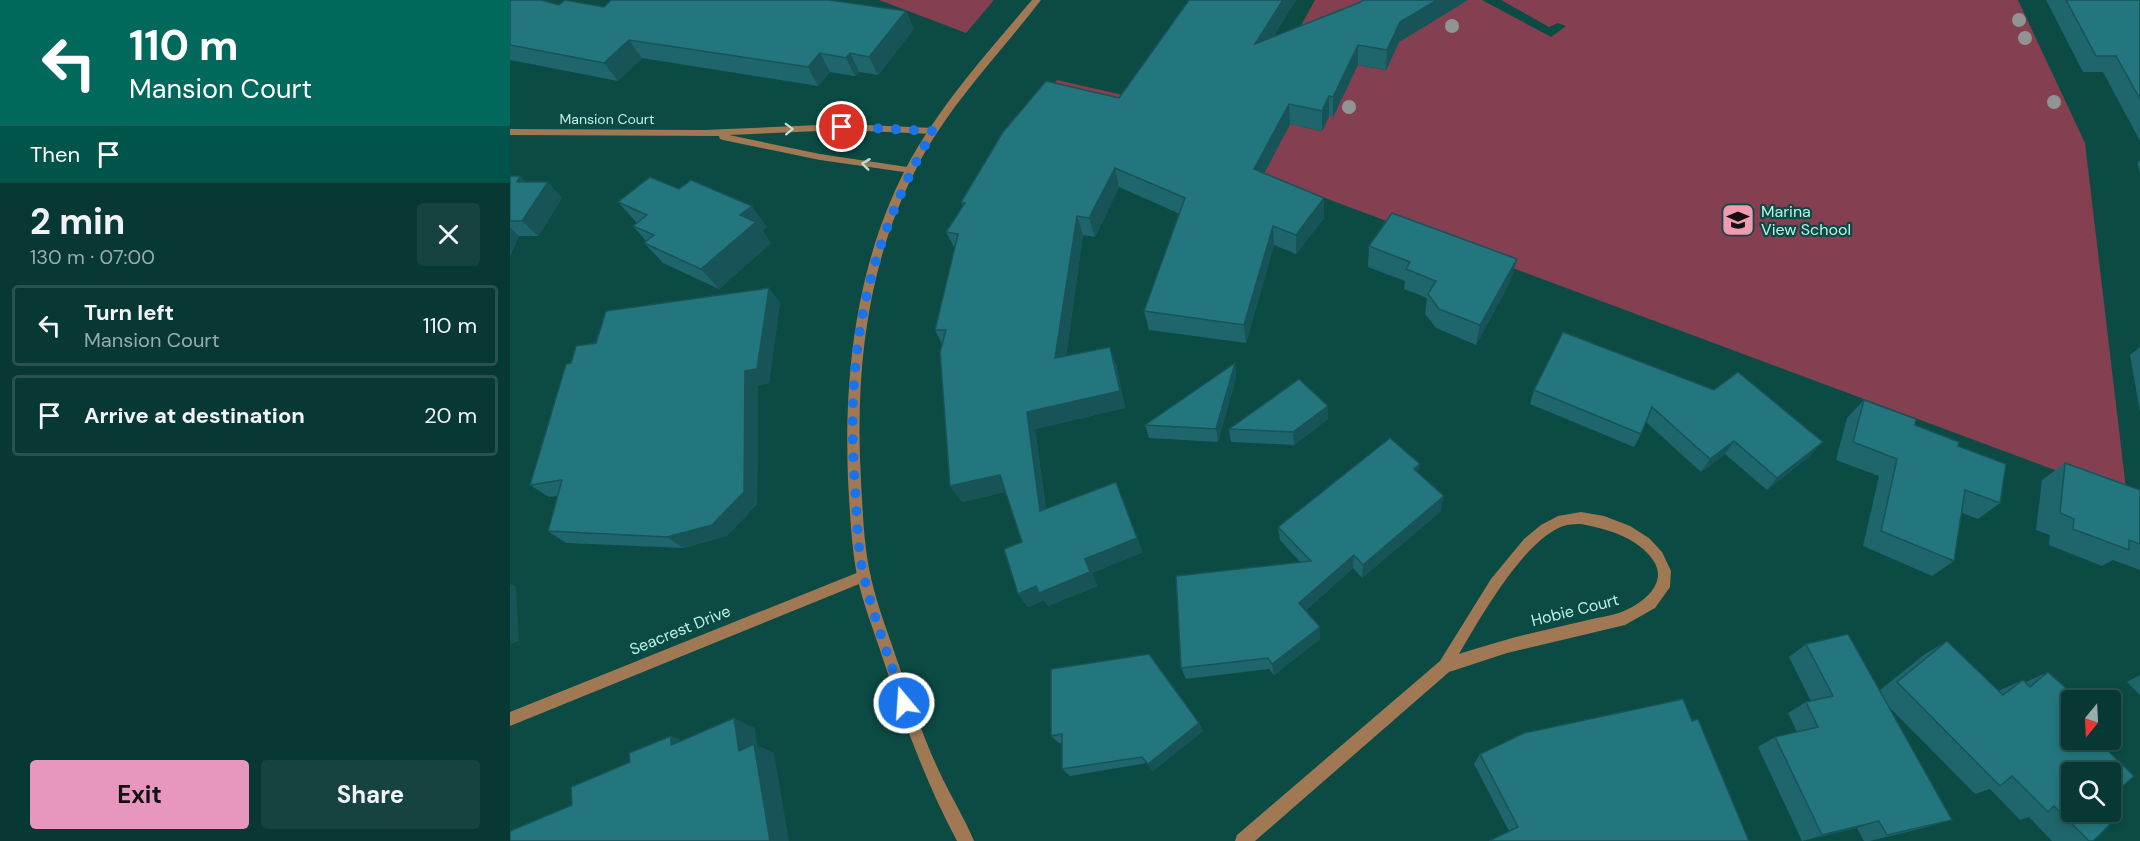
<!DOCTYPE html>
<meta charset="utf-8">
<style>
body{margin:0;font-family:"DM Sans",sans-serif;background:#16433f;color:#f1f3f6;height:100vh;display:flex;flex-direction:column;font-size:22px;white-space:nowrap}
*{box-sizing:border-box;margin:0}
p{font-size:20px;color:#98acac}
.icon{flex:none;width:33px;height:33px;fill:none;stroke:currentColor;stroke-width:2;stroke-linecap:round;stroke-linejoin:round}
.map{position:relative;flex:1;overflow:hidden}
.drawer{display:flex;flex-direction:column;background:#083833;width:510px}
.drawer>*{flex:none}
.top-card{background:#00695c;color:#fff;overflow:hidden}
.needle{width:39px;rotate:198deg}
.tools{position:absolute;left:1551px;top:690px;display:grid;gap:12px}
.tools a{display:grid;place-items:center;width:60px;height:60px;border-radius:6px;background:#083833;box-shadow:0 3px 9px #0003,0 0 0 2px #29524e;font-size:30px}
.pin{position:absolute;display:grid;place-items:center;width:51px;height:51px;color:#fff;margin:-26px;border:3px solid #fff;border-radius:50%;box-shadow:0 2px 6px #0007}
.me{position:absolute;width:66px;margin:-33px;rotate:342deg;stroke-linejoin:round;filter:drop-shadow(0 0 4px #0008)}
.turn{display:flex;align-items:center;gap:21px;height:126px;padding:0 30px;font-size:27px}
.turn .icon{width:78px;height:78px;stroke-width:2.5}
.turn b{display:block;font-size:42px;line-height:51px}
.then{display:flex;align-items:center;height:57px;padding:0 30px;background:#0003;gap:12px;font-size:22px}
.round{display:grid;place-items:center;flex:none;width:63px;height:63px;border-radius:6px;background:#16433f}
.summary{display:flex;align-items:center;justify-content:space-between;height:102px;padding:0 30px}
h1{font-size:36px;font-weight:700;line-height:45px}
.cta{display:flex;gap:12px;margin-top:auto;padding:12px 30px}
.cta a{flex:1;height:69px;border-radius:6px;background:#e797bd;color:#111;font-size:24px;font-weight:700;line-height:69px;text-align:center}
.cta a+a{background:#16433f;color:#f1f3f6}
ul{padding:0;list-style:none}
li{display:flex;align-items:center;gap:18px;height:81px;margin:0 12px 9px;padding:0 18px;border:3px solid #29524e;border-radius:6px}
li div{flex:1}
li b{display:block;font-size:22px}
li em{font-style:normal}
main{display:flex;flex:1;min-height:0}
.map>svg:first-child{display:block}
.green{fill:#843f51}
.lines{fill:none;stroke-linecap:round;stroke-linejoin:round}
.minor{fill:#a07954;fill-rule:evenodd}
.tertiary{fill:#a07954;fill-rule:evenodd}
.tree{fill:#909495}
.wall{fill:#1e656c}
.shaded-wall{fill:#185358}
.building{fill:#23767e;stroke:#185358;stroke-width:1.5}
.oneway{stroke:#baded2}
.route{stroke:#1a73e8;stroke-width:10;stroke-dasharray:0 18}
.labels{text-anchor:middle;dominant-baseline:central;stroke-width:4.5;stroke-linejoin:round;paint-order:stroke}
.far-street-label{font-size:14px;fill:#bff0e8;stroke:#0b4b44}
.poi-label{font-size:16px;fill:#bff0e8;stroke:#0b4b44;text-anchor:start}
.street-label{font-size:16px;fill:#bff0e8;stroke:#0b4b44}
</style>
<main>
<section class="drawer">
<div class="top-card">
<div class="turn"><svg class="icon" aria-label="left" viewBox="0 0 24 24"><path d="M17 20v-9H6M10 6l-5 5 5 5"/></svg><div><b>110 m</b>Mansion Court</div></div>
<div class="then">Then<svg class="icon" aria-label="arrive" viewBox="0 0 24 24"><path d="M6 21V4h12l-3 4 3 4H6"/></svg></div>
</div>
<div class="summary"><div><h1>2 min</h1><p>130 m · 07:00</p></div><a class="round"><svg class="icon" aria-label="close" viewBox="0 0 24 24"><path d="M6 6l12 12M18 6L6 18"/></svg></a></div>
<ul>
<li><svg class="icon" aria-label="left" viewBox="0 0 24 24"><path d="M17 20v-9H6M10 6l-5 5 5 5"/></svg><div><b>Turn left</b><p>Mansion Court</p></div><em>110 m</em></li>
<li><svg class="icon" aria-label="arrive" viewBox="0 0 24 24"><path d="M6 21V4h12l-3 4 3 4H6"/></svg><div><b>Arrive at destination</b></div><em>20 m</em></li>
</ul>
<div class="cta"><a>Exit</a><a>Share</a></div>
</section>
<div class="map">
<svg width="1630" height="841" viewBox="0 0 1630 841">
<rect width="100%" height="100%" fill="#0b4b44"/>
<g class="green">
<path d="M369,0H484L456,33Z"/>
<path d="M805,0H858L788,31Z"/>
<path d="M945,0H972L1041,37L1056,26L1048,23L1039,27L991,0H1508L1575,143L1617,497L764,179L543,86L547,80L670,108L772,138L780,124L812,131L819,116H823L847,65L876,70L889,42L951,4Z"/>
</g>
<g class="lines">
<g class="minor">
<path d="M332,124L423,128L428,131L423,134L332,130L219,135L310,154L404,168L406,170L401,173L310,160L213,140L210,139L209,136L0,135V129L194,130Z"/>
<path d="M1071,512L1094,516L1120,526L1139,538L1152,552L1161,571L1160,587L1145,608L1115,625L997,653L939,672L745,841H725L727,835L930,661L981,579L1014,539L1031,525L1048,516ZM1071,524C1097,529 1127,537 1143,560C1159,583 1133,603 1114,611C1103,616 1089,617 1078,620C1054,626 1030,631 1006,637C987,642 968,648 949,654C969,620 1017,534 1057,525C1061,524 1067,524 1071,524Z"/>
<path d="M354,570L359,572L361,576L359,580L0,726V712Z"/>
</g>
<path class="tertiary" d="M522,0H531C488,56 438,106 406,169C356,266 345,374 351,481C353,516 354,552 363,586C369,611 379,635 387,660C400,697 412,735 429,771C440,795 454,817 464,841H447C416,783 394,722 373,659C364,631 353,604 347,576C341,544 340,512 338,480C334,373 346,265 396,168C429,106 477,53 522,0Z"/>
</g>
<g class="tree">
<circle cx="1509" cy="20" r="7"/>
<circle cx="942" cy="26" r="7"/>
<circle cx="1515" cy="38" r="7"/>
<circle cx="1544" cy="102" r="7"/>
<circle cx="839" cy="107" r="7"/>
</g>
<g class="wall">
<path d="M0,0L49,5L94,7L396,11L404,29L368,75L349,72L345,76L320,72L308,86L132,58L108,81L0,60Z"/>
<path d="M679,0H786L763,37L846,4L854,0H958L889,42L876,70L848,65L823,117L819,116L812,131L780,124L754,173L814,198V218L786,254L764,245L736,343L639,330L634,311L670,214L609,187L585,237L573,235L556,356L606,364L615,408L525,429L536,509L633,552L582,573L587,586L538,606L534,600L518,607L508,594L512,542L495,492L452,502L440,486L432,344L425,330L445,249L436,232L453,206L451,202L609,98Z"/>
<path d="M1536,0H1630V141L1593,72H1573Z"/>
<path d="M1630,160V173L1627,163Z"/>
<path d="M0,176L52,198L28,236H9L0,256Z"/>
<path d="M108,202L257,227L252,230L261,243L209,289L153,263L134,243L136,241L123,226L127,223Z"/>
<path d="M859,246L1001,280L966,345L926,328L915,314L917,298L894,289L895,281L858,267Z"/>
<path d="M270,302L259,383L248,385L247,504L217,536L173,548L56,543L38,531L48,496L39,497L20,485L61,363L86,343Z"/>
<path d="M1053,332L1301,455L1257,490L1215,454L1191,472L1136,422L1131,434L1124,447L1020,404L1024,390Z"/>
<path d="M1630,347V412L1620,355Z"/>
<path d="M725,363L726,377L708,442L639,438L635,425Z"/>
<path d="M1354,400L1448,446L1490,503L1468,519L1452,513L1444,561L1422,576L1353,546L1369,476L1326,460L1337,418Z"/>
<path d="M818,419L784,445L721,442L719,429Z"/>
<path d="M1555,463L1630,490V570L1603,560L1592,566L1539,545L1540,535L1526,530L1532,480Z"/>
<path d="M908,473L931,511L852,578L843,568L796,610L810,627V639L764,675L759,669L676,679L671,668L790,562L770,540L768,527Z"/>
<path d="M1437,641L1488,691L1513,680L1516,682L1538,672L1562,740L1600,772L1583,841H1542L1519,817L1510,820L1480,789L1465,794L1378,706L1442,820L1417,827L1360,841H1354L1347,828L1292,841L1248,747L1265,737L1287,732L1278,713L1296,702L1301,701L1279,657L1296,644L1370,690L1415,654Z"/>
<path d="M541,669L689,723L693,731L643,771L637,763L560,776L552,769V743H549L541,736Z"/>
<path d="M1630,675V695L1617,682Z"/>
<path d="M1182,721L1239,841L999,831L964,764L970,754Z"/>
</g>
<g class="shaded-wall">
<path d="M773,0H786L746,64L745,44Z"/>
<path d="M927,0H958L889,42L876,70L877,50L890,22Z"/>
<path d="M396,11L404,29L368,75L359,57Z"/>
<path d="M119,40L132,58L108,81L94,63Z"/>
<path d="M848,45V65L823,117V97Z"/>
<path d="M310,53L320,72L308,86L298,67Z"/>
<path d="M340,53L349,72L345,76L336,58Z"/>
<path d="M819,96V116L812,131V111Z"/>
<path d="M779,104L780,124L746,189L744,169Z"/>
<path d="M605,168L609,187L585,237L579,218Z"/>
<path d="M10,176L25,192L7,182Z"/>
<path d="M38,182L52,198L28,236L12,221Z"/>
<path d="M814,198V218L786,254V235Z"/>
<path d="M242,206L257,227L252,230L261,243L209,289L191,269L230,215Z"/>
<path d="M567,216L573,235L553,376L545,358Z"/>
<path d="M763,226L764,245L736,343L734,325Z"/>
<path d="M0,227L9,236L0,256Z"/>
<path d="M1007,259L1001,280L966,345L970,325Z"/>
<path d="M259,288L270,302L259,383L248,385L247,504L217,536L173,548L157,537L235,371Z"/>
<path d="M600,347L606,364L615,408L525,429L538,526L530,511L517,412Z"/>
<path d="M725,363L726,377L708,442L706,429Z"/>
<path d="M818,406V419L784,445L783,432Z"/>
<path d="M1224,441L1215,454L1191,472L1200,459Z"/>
<path d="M1313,442L1301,455L1257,490L1267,478Z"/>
<path d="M910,464L907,479L904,469Z"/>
<path d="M490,475L500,491L452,502L440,486Z"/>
<path d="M606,482L633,552L582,573L587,586L538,606L534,600L518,607L508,594L575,559Z"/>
<path d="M934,496L931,511L852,578L853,565Z"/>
<path d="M844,555L843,568L790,615L789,603Z"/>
<path d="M0,584L6,587L9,641L0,644Z"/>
<path d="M810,627V639L764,675L762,664Z"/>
<path d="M224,718L245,728L247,745L264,753L279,841H260L229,751Z"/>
<path d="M689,723L693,731L643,771L638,764Z"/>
<path d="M161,736L183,745H161Z"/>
<path d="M1369,821L1347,828L1294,841L1312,835Z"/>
</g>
<g class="building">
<path d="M0,0H31L49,5L55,0L94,7L101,0H319L396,11L359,57L340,53L336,58L310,53L298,67L119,40L94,63L0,45Z"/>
<path d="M679,0H773L745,44L846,4L854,0H927L890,22L877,50L848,45L823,97L819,96L812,111L779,104L744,169L814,198L786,235L763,226L734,325L634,311L675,198L605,168L579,218L567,216L545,358L600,347L610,391L517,412L530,511L606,482L627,538L575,559L580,572L529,593L526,586L508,594L494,549L512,542L490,475L440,486L430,352L436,330H425L448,234L436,232L455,203L451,202L493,132L536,81L609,98Z"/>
<path d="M1556,0H1630V99L1606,56H1586Z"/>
<path d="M0,176H10L7,182H38L12,221H0Z"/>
<path d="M140,177L169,189L181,180L242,206L230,215L246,222L191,269L134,243L144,235L123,226L137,215L108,202Z"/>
<path d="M882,213L1007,259L970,325L929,309L918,294L926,281L896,269L900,262L859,246Z"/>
<path d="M259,288L247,369L235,371L234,492L202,525L157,537L38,531L52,480L20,485L56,364L61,363L66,346L86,343L96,311Z"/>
<path d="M1053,332L1204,390L1228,372L1313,442L1267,478L1224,441L1200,459L1142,407L1131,434L1024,390Z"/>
<path d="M725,363L706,429L635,425Z"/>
<path d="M789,379L818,406L783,432L719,429Z"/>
<path d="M1354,400L1406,419L1405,425L1449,442L1448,446L1496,464L1490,503L1455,490L1444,561L1371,531L1387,459L1343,442Z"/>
<path d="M880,438L910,464L904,469L934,496L853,565L844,555L789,603L810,627L762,664L758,658L671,668L666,576L801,561L768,527Z"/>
<path d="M1555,463L1630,490V544L1619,540V550L1563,529L1564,519L1550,513Z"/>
<path d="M1338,634L1442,820L1377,835L1369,821L1312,835L1265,737L1308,727L1296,702L1323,696L1296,644Z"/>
<path d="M1437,641L1493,695L1513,680L1520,687L1538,672L1569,700H1562V740H1587L1624,776L1600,798V772H1562V812H1600V804L1611,814L1583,841H1579L1544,806L1538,812L1502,776L1490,786L1387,682Z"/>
<path d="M639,654L689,723L638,764L632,757L552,769V734L541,736V669Z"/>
<path d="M1173,699L1182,721L1188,719L1239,841H979L1008,827L970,754L1014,733Z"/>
<path d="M224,718L229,751L244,744L260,841H0V831L62,805L61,787L120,762L119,753L161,736V745Z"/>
</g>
<defs><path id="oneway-chevron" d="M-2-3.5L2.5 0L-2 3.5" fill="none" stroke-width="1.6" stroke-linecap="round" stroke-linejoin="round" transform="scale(1.5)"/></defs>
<g class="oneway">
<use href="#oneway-chevron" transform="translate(279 129) rotate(-2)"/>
<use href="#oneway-chevron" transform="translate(356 164) rotate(-173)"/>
</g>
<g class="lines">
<path class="route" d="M332,127L423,131C356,248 335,353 345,486C347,516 347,548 354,577C364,620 381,662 394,703"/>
</g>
<defs>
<g id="school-square" transform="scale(1.725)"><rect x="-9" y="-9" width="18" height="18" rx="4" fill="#f29aaf" stroke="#0b4b44"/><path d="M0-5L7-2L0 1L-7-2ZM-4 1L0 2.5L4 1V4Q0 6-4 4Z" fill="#111"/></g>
</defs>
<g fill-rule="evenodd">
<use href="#school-square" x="1228" y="220"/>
</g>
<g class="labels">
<g class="far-street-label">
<text x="97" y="119">Mansion Court</text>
</g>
<g class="poi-label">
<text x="1251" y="211">Marina<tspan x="1251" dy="18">View School</tspan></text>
</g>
<g class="street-label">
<text transform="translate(1065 610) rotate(-14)">Hobie Court</text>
<text transform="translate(170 630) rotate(-22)">Seacrest Drive</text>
</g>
</g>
</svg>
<div class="tools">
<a><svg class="needle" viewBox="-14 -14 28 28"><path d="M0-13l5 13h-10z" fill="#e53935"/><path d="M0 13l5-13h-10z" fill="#98acac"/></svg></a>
<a><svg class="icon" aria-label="search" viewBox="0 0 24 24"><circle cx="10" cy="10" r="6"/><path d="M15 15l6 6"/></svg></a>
</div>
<div class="pin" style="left:332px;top:127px;background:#d93025"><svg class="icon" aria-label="arrive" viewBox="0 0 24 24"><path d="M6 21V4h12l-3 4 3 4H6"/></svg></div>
<svg class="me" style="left:394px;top:703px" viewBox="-20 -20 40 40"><circle r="17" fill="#1a73e8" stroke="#fff" stroke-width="3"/><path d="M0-11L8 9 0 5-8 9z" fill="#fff"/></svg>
</div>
</main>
